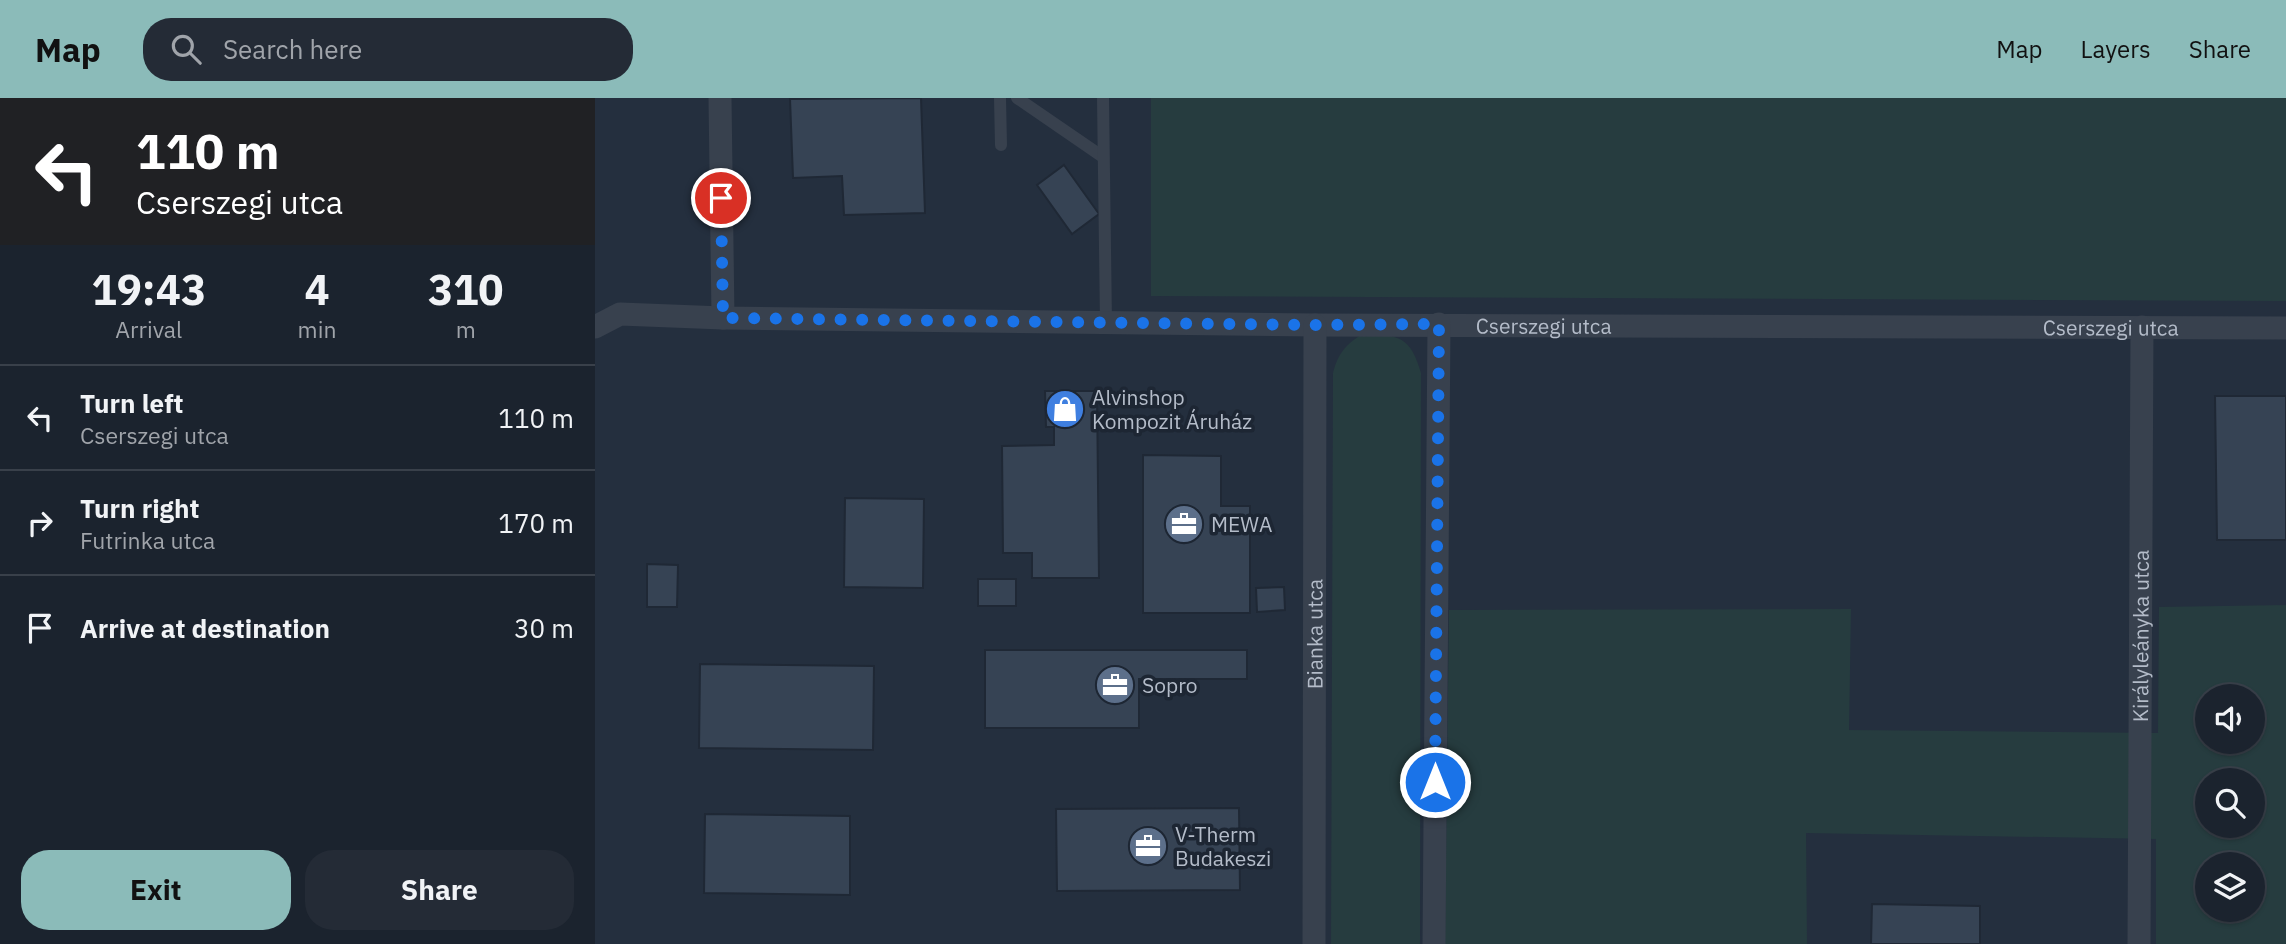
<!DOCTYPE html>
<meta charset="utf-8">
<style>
body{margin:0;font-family:"IBM Plex Sans",sans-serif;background:#242b36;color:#f1f3f6;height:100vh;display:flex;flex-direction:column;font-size:26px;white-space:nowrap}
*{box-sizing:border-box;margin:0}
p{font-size:23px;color:#a0a4aa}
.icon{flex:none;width:38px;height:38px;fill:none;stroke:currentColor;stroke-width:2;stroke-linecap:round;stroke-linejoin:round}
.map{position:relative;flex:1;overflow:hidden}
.sheet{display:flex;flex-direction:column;background:#1b232e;width:595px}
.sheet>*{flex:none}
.hud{background:#202124;color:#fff;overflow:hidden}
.fabs{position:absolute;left:1600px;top:586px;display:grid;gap:14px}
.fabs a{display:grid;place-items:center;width:70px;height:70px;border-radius:50%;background:#1b232e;box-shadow:0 2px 5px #0004,0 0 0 2px #39404a;font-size:35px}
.pin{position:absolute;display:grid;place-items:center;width:60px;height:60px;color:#fff;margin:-30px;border:4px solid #fff;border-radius:50%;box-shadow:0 2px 7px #0007}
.me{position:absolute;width:77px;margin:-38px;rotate:0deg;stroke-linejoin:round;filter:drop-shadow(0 0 5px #0008)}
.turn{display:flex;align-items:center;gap:24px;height:147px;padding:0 21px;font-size:32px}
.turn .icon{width:91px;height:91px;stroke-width:2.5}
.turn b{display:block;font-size:49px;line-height:60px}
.eta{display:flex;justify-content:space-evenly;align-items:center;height:119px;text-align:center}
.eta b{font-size:42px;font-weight:700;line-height:49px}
.action{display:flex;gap:14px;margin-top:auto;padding:14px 21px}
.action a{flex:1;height:80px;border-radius:28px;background:#8bbbb9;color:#111;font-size:28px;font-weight:700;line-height:80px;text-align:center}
.action a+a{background:#242b36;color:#f1f3f6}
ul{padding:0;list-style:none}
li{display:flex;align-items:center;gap:21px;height:105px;padding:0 21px;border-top:2px solid #39404a}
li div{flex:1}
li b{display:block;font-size:26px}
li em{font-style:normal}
header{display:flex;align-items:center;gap:42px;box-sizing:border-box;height:98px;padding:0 35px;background:#8bbbb9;color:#111}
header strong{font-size:33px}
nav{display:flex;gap:38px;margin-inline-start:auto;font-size:24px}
.search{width:490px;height:63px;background:#242b36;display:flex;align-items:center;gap:18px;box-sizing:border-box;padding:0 24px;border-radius:28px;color:#a0a4aa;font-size:26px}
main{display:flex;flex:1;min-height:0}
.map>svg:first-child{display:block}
.green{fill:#263c3f;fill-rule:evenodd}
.building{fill:#364354;stroke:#1f2835;stroke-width:2}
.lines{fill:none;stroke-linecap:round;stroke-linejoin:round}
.lane{stroke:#38414e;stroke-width:12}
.street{stroke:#38414e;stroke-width:23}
.route{stroke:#1a73e8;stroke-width:12;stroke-dasharray:0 21.6}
.labels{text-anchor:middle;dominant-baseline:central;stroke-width:7;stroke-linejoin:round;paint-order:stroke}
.street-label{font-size:21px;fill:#b4bcc9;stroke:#1d2633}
.poi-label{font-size:21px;fill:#b4bcc9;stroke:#1d2633;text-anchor:start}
</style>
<header>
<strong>Map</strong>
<div class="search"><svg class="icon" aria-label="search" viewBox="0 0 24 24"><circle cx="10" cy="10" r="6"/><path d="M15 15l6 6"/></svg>Search here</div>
<nav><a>Map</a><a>Layers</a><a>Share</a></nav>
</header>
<main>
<section class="sheet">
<div class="hud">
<div class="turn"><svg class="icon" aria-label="left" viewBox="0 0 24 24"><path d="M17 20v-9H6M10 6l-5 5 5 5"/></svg><div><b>110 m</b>Cserszegi utca</div></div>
</div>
<div class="eta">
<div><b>19:43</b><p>Arrival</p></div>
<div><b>4</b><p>min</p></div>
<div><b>310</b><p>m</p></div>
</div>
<ul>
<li><svg class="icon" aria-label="left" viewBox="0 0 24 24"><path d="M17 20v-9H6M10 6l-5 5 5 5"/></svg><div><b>Turn left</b><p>Cserszegi utca</p></div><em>110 m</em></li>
<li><svg class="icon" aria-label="right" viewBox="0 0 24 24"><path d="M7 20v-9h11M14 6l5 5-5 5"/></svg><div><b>Turn right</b><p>Futrinka utca</p></div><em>170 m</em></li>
<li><svg class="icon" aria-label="arrive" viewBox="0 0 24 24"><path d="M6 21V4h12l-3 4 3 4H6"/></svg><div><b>Arrive at destination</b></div><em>30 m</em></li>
</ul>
<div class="action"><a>Exit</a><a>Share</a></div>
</section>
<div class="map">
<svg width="1691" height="846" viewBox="0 0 1691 846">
<rect width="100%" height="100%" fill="#242f3e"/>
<g class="green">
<path d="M556,0H1691V203L556,198Z"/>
<path d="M766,237C802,237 815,236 826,275L825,846H736L738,275C743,256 750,247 766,237Z"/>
<path d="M1691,507V846H1561V741L1211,735L1212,846H850L854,512L1256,511L1254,632L1563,635L1564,509ZM1612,598H1657V644H1612ZM1612,682H1657V728H1612ZM1612,766H1657V812H1612Z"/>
</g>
<g class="building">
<path d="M326,0L330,115L249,117L247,78L198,80L195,1Z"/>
<path d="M469,67L504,116L477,136L442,87Z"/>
<path d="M450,293H502L504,480H437V455H408L407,348L459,347V329H451Z"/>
<path d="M1620,298H1691V442H1622Z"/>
<path d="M548,357L626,358V408H655V515H548Z"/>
<path d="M250,400L329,401L328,490L249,489Z"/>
<path d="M52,466L83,467L82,509H52Z"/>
<rect x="383" y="481" width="38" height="27"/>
<path d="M689,489L690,512L662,514L661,490Z"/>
<path d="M390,552H652V581H544V630H390Z"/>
<path d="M105,566L279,568L278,652L104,650Z"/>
<path d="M644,710L645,792L462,793L461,711Z"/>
<path d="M110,716L255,718V797L109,795Z"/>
<path d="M1277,806L1385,808V846H1276Z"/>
</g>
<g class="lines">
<g class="lane">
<path d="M405,0L406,47"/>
<path d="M422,0L508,59"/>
<path d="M508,0L511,225"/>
</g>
<g class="street">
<path d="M125,0L128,220"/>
<path id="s1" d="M0,229L25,216L128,220L720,227L1691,230"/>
<path id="s2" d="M719,846L720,227"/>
<path d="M839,846L844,226"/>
<path id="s3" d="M1544,846L1547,229"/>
</g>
</g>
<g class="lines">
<path class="route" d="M126,100L128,220L720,227L844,226L840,684"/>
</g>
<defs>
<g id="shop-disc" transform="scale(2.0125)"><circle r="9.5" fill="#3f7fe0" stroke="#1d2633"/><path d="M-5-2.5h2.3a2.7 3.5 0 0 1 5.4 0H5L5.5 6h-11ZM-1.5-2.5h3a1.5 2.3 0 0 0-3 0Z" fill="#fff"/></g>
<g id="office-disc" transform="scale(2.0125)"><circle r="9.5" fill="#5c6f8a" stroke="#1d2633"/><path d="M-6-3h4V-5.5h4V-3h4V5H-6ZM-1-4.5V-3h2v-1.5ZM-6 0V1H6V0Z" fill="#fff"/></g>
</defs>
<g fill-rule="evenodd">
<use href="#shop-disc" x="470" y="311"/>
<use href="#office-disc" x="589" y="426"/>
<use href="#office-disc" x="520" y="587"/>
<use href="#office-disc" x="553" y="748"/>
</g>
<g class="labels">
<g class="street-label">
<text stroke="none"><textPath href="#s1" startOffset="952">Cserszegi utca</textPath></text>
<text stroke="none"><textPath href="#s1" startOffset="1519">Cserszegi utca</textPath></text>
<text stroke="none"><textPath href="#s2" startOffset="310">Bianka utca</textPath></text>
<text stroke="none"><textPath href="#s3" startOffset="308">Királyleányka utca</textPath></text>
</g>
<g class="poi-label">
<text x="497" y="299">Alvinshop<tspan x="497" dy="24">Kompozit Áruház</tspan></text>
<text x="616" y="426">MEWA</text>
<text x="547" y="587">Sopro</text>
<text x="580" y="736">V-Therm<tspan x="580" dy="24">Budakeszi</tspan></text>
</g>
</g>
</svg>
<div class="fabs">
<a><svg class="icon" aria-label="sound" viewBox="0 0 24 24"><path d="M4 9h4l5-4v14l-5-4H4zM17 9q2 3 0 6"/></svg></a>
<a><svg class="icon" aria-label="search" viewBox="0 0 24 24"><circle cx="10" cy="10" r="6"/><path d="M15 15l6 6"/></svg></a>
<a><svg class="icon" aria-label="layers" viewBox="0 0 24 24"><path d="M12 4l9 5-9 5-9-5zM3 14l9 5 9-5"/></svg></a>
</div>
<div class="pin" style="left:126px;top:100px;background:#d93025"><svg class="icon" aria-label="arrive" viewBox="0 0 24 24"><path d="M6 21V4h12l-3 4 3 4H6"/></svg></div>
<svg class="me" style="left:840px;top:684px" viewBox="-20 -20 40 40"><circle r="17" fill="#1a73e8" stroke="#fff" stroke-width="3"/><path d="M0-11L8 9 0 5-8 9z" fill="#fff"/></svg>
</div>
</main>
